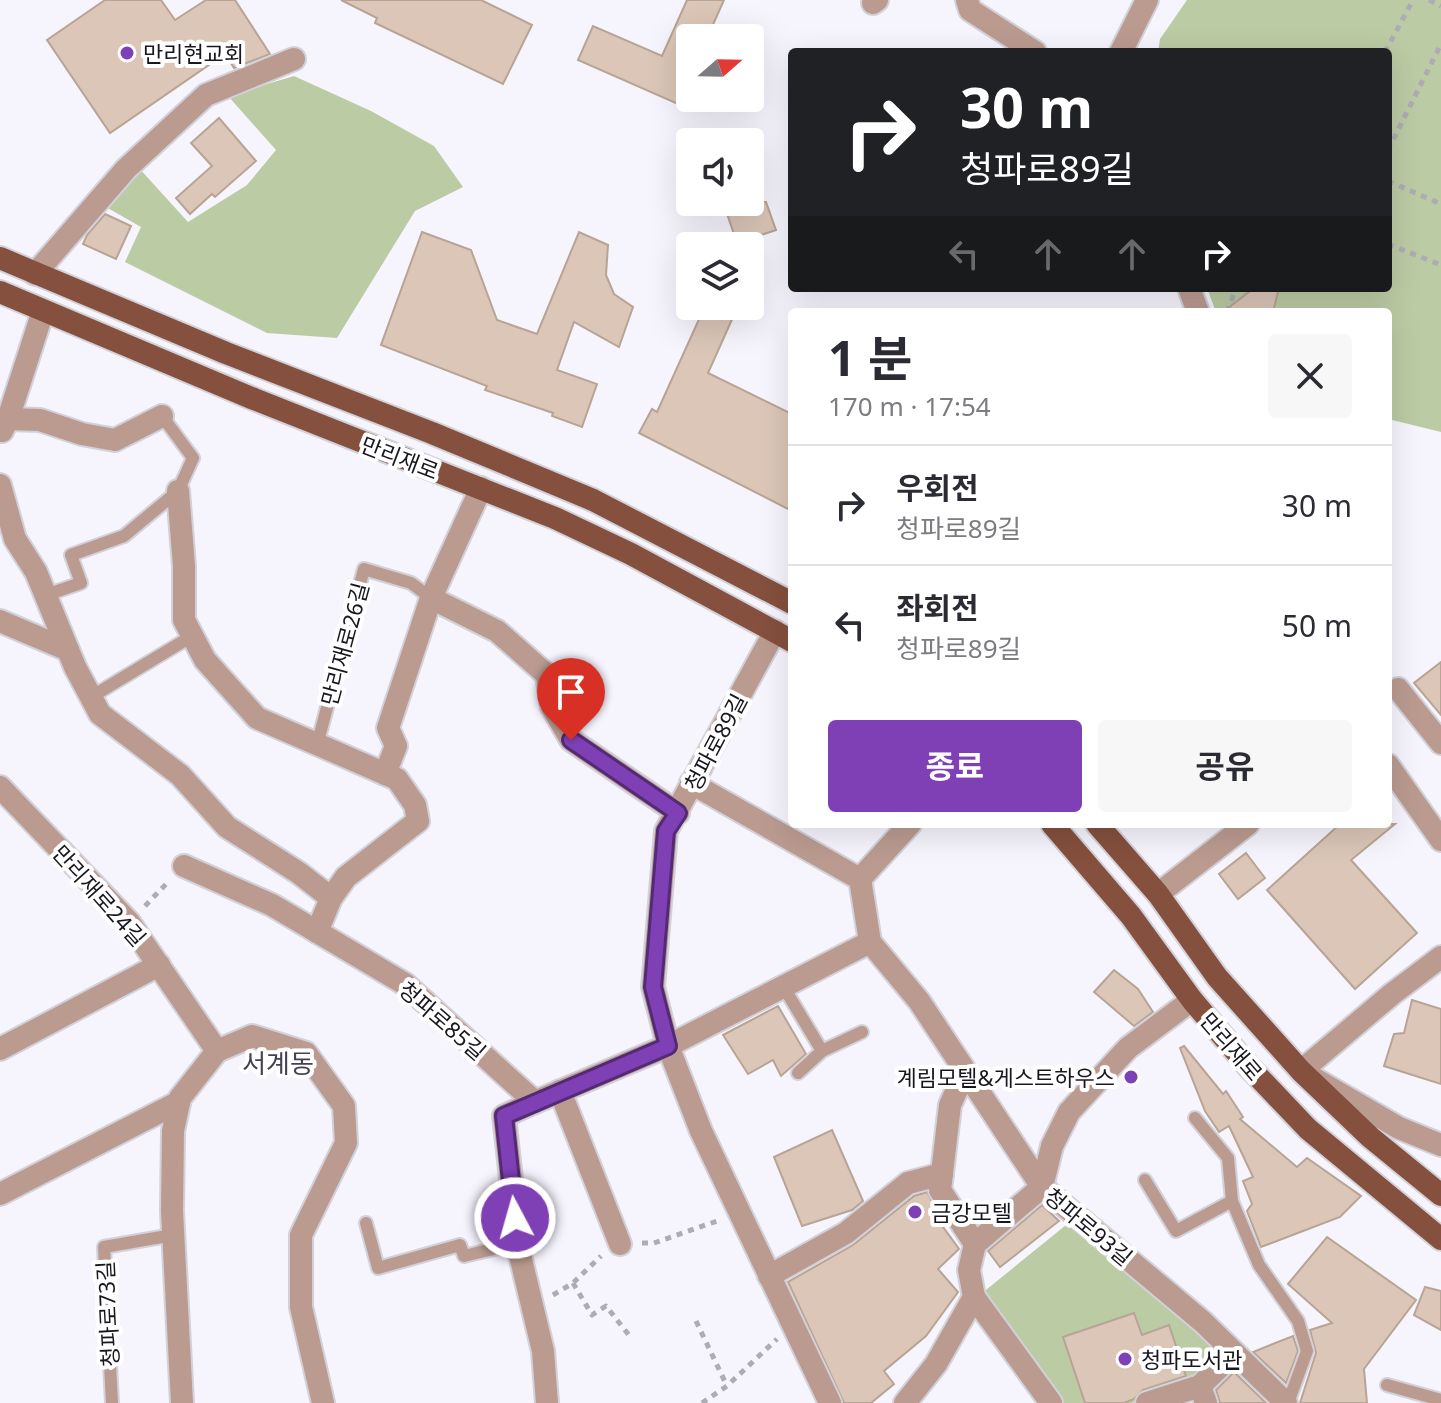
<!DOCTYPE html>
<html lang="ko">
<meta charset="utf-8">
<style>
body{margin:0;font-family:"Noto Sans","Noto Sans KR",sans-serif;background:#f7f7f7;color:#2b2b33;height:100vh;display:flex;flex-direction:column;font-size:30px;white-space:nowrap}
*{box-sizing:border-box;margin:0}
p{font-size:26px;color:#7c7c81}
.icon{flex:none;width:44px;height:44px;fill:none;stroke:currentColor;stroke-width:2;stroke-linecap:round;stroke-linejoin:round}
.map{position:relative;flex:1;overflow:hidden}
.sheet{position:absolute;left:788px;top:308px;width:604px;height:520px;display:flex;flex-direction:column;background:#fff;border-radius:8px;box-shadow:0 8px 32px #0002}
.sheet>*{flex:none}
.top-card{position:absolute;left:788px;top:48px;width:604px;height:244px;border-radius:8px;box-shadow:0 8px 32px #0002;background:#202124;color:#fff;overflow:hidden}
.needle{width:52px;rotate:70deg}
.tools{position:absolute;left:676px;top:24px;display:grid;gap:16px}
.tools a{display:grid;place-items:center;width:88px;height:88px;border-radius:8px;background:#fff;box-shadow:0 8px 32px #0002;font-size:40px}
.pin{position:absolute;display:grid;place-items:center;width:68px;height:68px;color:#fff;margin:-82px -34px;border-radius:50% 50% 50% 0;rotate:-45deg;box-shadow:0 0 8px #0007}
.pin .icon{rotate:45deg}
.me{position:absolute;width:88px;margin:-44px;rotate:354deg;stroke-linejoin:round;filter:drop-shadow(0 0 6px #0008)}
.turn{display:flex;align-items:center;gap:28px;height:168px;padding:0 40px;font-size:36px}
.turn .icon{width:104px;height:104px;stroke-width:2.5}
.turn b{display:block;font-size:56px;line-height:68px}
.lanes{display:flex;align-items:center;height:76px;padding:0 40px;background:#0003;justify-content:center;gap:40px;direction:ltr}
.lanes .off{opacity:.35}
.round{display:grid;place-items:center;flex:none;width:84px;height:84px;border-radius:8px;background:#f7f7f7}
.head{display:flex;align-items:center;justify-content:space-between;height:136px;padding:0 40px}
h1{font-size:48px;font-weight:700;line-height:60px}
.primary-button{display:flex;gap:16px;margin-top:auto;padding:16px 40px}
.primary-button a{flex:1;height:92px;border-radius:8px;background:#8040b5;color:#fff;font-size:32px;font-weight:700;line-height:92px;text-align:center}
.primary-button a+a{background:#f7f7f7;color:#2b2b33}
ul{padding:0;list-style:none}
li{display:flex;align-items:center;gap:24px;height:120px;padding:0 40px;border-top:2px solid #e1e1e2}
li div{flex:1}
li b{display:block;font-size:30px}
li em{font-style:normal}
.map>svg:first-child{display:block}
.green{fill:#bbcba4}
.building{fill:#dbc6b7;stroke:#b8a495;stroke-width:2}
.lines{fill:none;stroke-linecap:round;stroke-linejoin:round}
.service-casing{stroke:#d2d1da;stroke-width:16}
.minor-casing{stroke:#d2d1da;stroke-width:26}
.tertiary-casing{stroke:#d2d1da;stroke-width:26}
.primary-casing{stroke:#d2d1da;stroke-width:26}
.path{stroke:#adacb4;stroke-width:5;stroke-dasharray:6 6;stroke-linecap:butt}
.service{stroke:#bb9b90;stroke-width:12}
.minor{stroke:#bb9b90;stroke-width:22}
.tertiary{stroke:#bb9b90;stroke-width:22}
.primary{stroke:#85503d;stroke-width:22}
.route-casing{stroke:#532a76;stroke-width:20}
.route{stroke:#8040b5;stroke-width:14}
.poi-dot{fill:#8040b5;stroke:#fff;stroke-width:3}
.labels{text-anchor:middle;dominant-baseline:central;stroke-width:8;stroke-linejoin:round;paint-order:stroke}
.poi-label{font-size:22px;fill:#18161e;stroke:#fff;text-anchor:start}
.street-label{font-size:22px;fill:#18161e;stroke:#fff}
.quarter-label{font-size:26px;fill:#444153;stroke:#fff}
</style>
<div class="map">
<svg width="1441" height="1403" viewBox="0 0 1441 1403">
<rect width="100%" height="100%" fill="#f6f5fe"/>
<g class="green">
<path d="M1187,0H1441V432L1388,419V312H1216L1207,288H1388V52H1158L1160,39Z"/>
<path d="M294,76L371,111L434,146L463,187L415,211L337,338L267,333L125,262L141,227L106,207L138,167L188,222L247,185L276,150L228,96Z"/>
<path d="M1071,1221L1227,1352L1198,1381L1132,1403H1058L981,1294Z"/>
</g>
<g class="building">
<path d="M105,0H161L175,20L206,0H235L270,54L234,68L225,54L110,133L47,40Z"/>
<path d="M341,0H481L532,25L503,84L375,23L377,18Z"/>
<path d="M687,0H724L707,38H690V77L678,104L578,60L593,26L662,56Z"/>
<path d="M219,118L256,161L215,197L212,194L190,214L176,198L212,166L191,143Z"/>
<path d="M723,202H766L776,230L737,243Z"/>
<path d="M105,214L131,226L116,259L83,244L87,235Z"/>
<path d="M422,232L471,250L497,320L537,334L579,232L608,245L606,275L614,294L633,307L619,347L574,322L557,370L597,384L582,427L552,416L553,413L485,390L487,386L381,345Z"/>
<path d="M1254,288H1279L1273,312H1223Z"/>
<path d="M705,306H738L708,373L792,414V511L639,433L652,409L657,412Z"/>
<path d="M1441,662V715L1414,683Z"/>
<path d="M1340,824H1395L1351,860L1417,933L1355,989L1267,890Z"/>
<path d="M1246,853L1265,878L1238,899L1219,874Z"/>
<path d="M1114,970L1138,989L1153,1012L1134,1026L1094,992Z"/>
<path d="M1412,1000L1441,1009V1084L1384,1066L1394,1034L1404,1033Z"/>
<path d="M778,1006L806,1054L781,1076L773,1060L748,1074L723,1035Z"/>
<path d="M1184,1046L1223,1094L1226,1091L1243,1117L1240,1119L1297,1167L1307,1158L1361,1196L1340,1217L1261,1247L1247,1211L1252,1204L1243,1181L1253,1177L1229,1126L1219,1132L1205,1111L1180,1048Z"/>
<path d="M832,1130L863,1201L852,1210L802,1226L774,1157Z"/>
<path d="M927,1192L941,1217L938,1220L959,1249L938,1269L958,1292L926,1336L884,1371L894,1384L871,1403H844L788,1282L853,1245L914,1196Z"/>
<path d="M1042,1205L1059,1221L1000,1267L988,1251Z"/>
<path d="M1327,1237L1416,1300L1364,1369L1367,1403H1300L1316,1353L1310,1330L1332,1323L1288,1284Z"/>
<path d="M1425,1287L1441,1291V1330L1414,1315Z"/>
<path d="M1134,1313L1142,1335L1169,1325L1186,1376L1143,1390L1134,1399L1124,1403H1085L1063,1337Z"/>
<path d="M1293,1336L1298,1351L1286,1383L1253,1352Z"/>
<path d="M1234,1372L1266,1403H1220L1216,1390Z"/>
</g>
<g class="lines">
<g class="service-casing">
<g id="service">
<path d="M46,595L81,583L71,555L124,536L178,491L193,458L162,416"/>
<path d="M91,697L192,636"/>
<path d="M317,745L364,569L411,583L431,598"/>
<path d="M783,986L822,1051L862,1032"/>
<path d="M798,1073L822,1051"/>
<path d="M1195,1118L1228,1158L1232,1201L1259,1265L1298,1321L1307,1351L1288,1403"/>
<path d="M1145,1180L1176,1231L1232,1201"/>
<path d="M366,1223L378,1268L460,1245L464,1256L518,1243"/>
<path d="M1387,1385L1441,1400"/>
<path d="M112,1403L104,1247L173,1235"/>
</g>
</g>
<g class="minor-casing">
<g id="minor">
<path d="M967,0L970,10L1035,52"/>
<path d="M873,3L877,0"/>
<path d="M35,274L126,169L206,95L294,59"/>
<path d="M0,422L8,419L40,420L82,434L115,440L162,416"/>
<path d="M2,431L8,419L43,311"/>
<path d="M0,485L15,539L36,572L75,667L100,714L180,775L227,827L299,873L331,898"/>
<path d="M481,488L431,598L497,631L547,675L552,707L571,740L678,813"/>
<path d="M178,491L184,566V620L205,660L257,718L397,779L415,805L418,821L346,877L331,898L317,932"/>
<path d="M0,621L68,650"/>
<path d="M775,631L666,831L653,987L668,1046L701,1131L830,1403"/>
<path d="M1398,689L1441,743"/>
<path d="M1388,765L1441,840"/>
<path d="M385,774L396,746L388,728L431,598"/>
<path d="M691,783L860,879L870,942L919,1001L1042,1187L1203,1322L1286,1403"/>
<path d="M0,787L129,922L217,1051"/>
<path d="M184,866L272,905L405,984L535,1102L504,1116L519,1251L543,1351L547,1403"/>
<path d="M860,879L910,824"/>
<path d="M1158,894L1248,824"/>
<path d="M1441,957L1392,994L1301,1071L1399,1128L1441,1145"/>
<path d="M0,1049L159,965"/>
<path d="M965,1072L950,1105L940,1190L975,1244"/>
<path d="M560,1091L620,1244"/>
<path d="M535,1102L668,1046L870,942"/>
<path d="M0,1194L179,1102"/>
<path d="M769,1276L846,1233L908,1183L942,1174"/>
<path d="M974,1297L1051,1403"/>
<path d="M182,1403L172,1211L173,1131L180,1098L217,1051L252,1036L306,1053L344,1106L346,1143L301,1235V1307L323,1403"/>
<path d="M905,1403L936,1364L974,1297L969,1270L975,1244L1042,1187L1052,1146L1069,1112L1128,1048L1192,1000"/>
<path d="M1147,1403L1200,1386"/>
<path d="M1206,1403L1200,1386L1234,1353"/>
</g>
</g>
<g class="tertiary-casing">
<g id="tertiary">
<path d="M1121,52L1147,0"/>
<path d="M1189,288L1198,312"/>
</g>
</g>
<g class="primary-casing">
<g id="primary">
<path d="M0,258L226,353L432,433L593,500L792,603"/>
<path d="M0,292L254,399L555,518L631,554L792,641"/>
<path d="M1052,824L1131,916L1192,1000L1249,1067L1308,1129L1441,1239"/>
<path d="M1097,824L1158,894L1217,977L1301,1071L1370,1137L1441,1195"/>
</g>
</g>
<g class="path">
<path d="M1429,0L1441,6"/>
<path d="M1385,52L1413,0"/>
<path d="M1388,150L1441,44"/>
<path d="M1388,181L1441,204"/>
<path d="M1388,244L1441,265"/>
<path d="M1227,312L1236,288"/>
<path d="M145,906L169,881"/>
<path d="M642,1243H654L720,1220"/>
<path d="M573,1283L592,1315L606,1306L632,1339"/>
<path d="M553,1295L573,1283L601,1256"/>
<path d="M696,1321L727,1386"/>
<path d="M702,1403L727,1386L777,1339"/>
</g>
<use href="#service" class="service"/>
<use href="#minor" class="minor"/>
<use href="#tertiary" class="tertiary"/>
<use href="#primary" class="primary"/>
</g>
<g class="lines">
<g class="route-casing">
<path id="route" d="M515,1218L504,1116L668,1046L653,987L666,831L678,813L571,740"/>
</g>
<use href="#route" class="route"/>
</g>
<g class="poi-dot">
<circle cx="127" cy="53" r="8"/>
<circle cx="1131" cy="1077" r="8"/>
<circle cx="915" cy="1212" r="8"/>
<circle cx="1125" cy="1359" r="8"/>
</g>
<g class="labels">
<g class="poi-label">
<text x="143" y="53">만리현교회</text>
<text x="1115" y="1077" text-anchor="end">계림모텔&amp;게스트하우스</text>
<text x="931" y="1212">금강모텔</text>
<text x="1141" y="1359">청파도서관</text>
</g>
<g class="street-label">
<text transform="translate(400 457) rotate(21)">만리재로</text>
<text transform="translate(344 644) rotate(-75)">만리재로26길</text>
<text transform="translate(715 742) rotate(-62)">청파로89길</text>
<text transform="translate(100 895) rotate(48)">만리재로24길</text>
<text transform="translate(443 1020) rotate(41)">청파로85길</text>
<text transform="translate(1232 1046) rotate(49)">만리재로</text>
<text transform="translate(1089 1226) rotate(40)">청파로93길</text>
<text transform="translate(107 1314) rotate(-93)">청파로73길</text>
</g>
<g class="quarter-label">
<text x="278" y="1063">서계동</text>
</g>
</g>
</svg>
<div class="tools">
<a><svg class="needle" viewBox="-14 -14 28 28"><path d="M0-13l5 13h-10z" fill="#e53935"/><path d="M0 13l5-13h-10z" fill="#7c7c81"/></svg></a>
<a><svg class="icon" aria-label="sound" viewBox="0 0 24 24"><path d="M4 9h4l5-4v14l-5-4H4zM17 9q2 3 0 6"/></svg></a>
<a><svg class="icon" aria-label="layers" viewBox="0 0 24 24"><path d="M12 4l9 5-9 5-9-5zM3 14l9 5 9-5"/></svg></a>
</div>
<div class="pin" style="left:571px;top:740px;background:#d93025"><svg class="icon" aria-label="arrive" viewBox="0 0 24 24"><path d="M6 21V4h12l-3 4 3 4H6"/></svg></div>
<svg class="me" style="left:515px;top:1218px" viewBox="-20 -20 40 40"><circle r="17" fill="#8040b5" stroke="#fff" stroke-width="3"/><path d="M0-11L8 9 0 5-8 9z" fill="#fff"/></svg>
<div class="top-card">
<div class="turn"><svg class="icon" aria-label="right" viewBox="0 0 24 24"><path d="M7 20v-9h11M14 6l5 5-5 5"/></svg><div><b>30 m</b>청파로89길</div></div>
<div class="lanes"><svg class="icon off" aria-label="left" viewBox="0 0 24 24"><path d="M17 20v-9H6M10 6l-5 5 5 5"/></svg><svg class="icon off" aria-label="ahead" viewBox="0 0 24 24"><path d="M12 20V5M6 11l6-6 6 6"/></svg><svg class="icon off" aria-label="ahead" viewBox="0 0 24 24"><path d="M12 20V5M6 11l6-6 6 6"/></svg><svg class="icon" aria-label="right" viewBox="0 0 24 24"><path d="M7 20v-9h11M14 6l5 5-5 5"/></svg></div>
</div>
<section class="sheet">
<div class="head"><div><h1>1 분</h1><p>170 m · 17:54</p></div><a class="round"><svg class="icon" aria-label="close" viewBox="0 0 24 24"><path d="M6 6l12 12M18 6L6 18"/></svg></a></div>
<ul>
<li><svg class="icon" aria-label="right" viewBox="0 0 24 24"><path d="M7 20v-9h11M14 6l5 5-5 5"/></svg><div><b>우회전</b><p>청파로89길</p></div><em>30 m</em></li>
<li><svg class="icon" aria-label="left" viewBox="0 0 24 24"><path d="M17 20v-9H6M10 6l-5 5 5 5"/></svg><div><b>좌회전</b><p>청파로89길</p></div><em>50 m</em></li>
</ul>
<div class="primary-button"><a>종료</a><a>공유</a></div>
</section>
</div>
